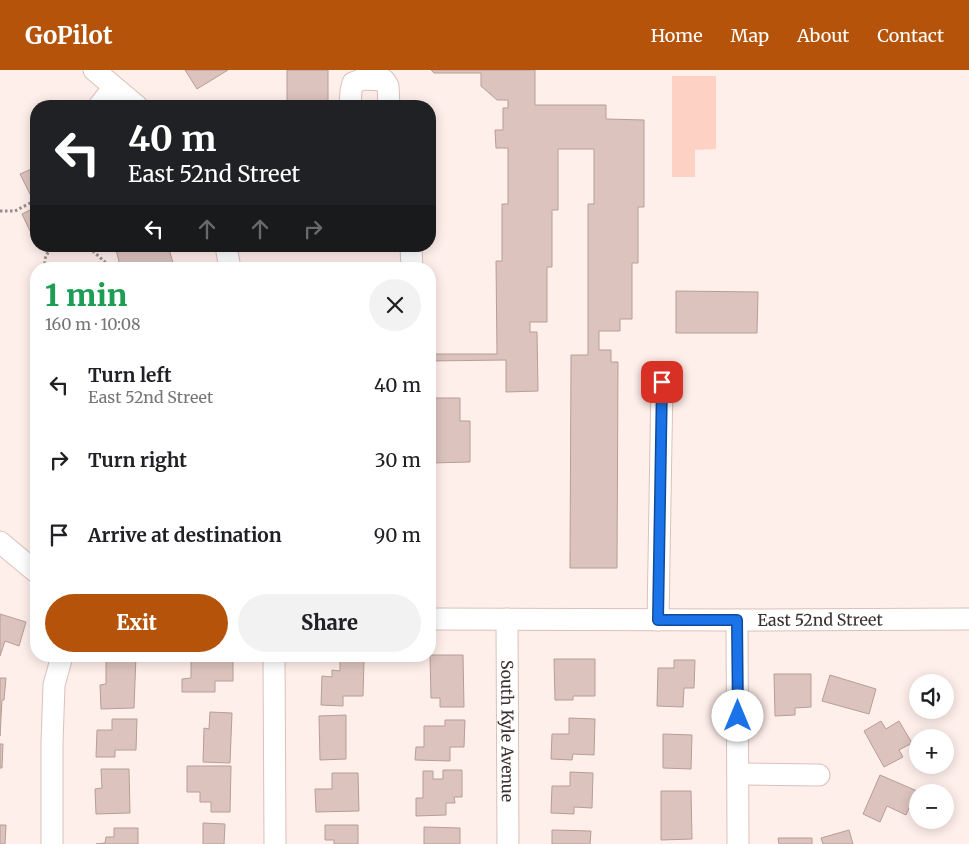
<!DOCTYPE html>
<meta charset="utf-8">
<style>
body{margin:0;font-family:Merriweather,serif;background:#f2f2f2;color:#202124;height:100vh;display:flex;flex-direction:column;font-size:19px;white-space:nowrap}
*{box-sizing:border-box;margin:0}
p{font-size:16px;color:#757577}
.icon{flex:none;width:28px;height:28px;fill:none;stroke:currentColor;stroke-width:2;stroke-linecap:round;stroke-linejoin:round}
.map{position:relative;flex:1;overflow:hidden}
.details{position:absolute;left:30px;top:192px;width:406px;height:400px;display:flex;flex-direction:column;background:#fff;border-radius:20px;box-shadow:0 2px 12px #0003}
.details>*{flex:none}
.guide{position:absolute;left:30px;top:30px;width:406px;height:152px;border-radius:20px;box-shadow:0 2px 12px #0003;background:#202124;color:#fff;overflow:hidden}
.buttons{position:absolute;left:909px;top:604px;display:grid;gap:10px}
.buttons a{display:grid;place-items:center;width:45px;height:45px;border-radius:50%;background:#fff;box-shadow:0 2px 12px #0003;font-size:25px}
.pin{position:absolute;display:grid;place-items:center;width:42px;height:42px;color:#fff;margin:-21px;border-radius:10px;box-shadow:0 2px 8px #0006}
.me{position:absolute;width:55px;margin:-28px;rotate:0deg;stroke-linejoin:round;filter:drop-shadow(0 0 4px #0008)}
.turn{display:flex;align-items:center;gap:18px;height:105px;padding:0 15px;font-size:22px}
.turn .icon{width:65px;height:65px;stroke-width:2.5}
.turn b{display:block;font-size:35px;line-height:42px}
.lanes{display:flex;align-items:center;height:48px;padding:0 15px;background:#0003;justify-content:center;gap:25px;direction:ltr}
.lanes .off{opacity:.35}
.round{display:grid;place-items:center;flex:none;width:52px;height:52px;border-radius:26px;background:#f2f2f2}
.summary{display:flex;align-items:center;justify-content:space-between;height:85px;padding:0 15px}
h1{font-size:30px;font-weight:800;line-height:38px;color:#1e9e55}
.primary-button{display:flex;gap:10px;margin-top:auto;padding:10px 15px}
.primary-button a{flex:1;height:58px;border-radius:30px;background:#b45309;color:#fff;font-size:20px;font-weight:800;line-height:58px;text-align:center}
.primary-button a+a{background:#f2f2f2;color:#202124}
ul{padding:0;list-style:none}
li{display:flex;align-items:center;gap:15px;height:75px;padding:0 15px}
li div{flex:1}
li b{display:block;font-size:19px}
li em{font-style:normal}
header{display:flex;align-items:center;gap:30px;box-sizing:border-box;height:70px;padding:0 25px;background:#b45309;color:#fff}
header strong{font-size:24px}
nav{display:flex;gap:28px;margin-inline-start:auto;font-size:18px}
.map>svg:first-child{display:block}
.green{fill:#fed1c5}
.building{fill:#ddc3bd;stroke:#b69e97}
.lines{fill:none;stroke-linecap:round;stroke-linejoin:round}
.minor-casing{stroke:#dac1ba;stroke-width:23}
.path{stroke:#9a8e8a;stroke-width:3;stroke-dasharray:2.5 2.5;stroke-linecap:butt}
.minor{stroke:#fff;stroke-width:21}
.route-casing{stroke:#114b97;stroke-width:12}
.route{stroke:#1a73e8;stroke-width:9}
.labels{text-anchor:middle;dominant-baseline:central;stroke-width:4.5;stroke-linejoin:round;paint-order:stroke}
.street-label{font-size:16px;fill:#3a302d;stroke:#fff}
</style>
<header>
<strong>GoPilot</strong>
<nav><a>Home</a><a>Map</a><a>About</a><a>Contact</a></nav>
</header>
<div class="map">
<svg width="969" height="774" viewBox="0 0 969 774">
<rect width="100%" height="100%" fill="#ffefeb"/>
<path class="green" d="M672,6H716V79L695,80V107H672Z"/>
<g class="building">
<path d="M185,0H228L197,19Z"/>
<rect x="287" y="0" width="41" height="36"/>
<path d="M431,0H535V35H606V49L644,50V137H638V193H632V249H620V261H599V280H611V292H618L617,498H570L571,285H588V134H594V79H558V140H552V197H547V252H530V262H537L538,321L506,322V290L430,291V284H497L496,191H502V134H508V78H496L495,60H503V38H508V30H497L481,16V3H434Z"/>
<path d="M36,97V136L20,104Z"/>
<path d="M36,137V158L30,161L22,144Z"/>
<path d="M115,176H168L175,199H121Z"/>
<path d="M676,221L758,222L757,263H676Z"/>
<path d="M430,328H460V351H470V392L430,393Z"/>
<path d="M0,544L26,552L19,576L5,571L0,586Z"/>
<path d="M430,585H463L464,637H440V628H431Z"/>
<path d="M136,586L134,638L101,639L100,615L106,614V587Z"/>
<path d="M191,586H233V611H215V622H182V609L191,608Z"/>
<path d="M554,589H595V626H573V630H555Z"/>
<path d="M340,590H364L363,626H343V636L321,635L322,606L332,607V600L340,601Z"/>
<path d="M674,590H695L694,618H684L683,637L657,636L658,598H674Z"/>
<path d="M774,604H811V637L795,638V645L775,646Z"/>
<path d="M830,605L876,619L869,644L822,631Z"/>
<path d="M0,608H6L4,630H2L0,666Z"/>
<path d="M210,642L232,643L230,693L203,692L204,658L209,659Z"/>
<path d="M346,645V689L320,690L319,646Z"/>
<path d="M569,648L595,649L594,685L573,684L572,690L551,689L552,664H569Z"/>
<path d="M112,649H137L136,680H115V687H96L97,660H112Z"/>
<path d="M445,650H465L464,677H450V691L415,690L416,677H424V656H445Z"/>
<path d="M881,651L886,659L899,651L912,673L899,680L903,687L884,697L864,661Z"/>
<path d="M663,664L692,665L691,699L663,698Z"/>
<path d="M0,674H3L2,698H0Z"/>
<path d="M187,696H231L230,742H211V732H200V722H187Z"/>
<path d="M101,699H129L130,743L96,744L95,719L102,718Z"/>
<path d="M443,700H462V727H454L455,733H446V745L416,746V728H423V701H433V709H443Z"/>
<path d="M570,702L593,703L592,738L574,737V744L551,743L552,716H570Z"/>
<path d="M332,703H358L359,741L316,742L315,719H332Z"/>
<path d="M880,705L917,721L906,745L887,736L880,752L863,744Z"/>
<path d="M661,721H691L692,769L661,770Z"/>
<path d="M203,753L225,754L224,774H203Z"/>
<path d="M0,755H6L5,774H0Z"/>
<path d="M325,755H358V774H334V770H325Z"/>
<path d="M424,757L460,758V774H424Z"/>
<path d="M114,758H138V774H96L105,773L106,767H114Z"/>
<path d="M552,760L591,761L590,774H552Z"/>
<path d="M849,760L853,774H823L821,768Z"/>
<path d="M778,768H812V774H779Z"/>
</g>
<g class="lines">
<g class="minor-casing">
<g id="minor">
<path d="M94,0L137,36"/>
<path d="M99,36L114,17"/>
<path d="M350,36L351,21L353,13L363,9L384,10L388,16L389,36"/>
<path d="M226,176L230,199"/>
<path d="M411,176L412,199"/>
<path d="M0,472L36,502"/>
<path id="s1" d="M430,549L737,550L969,549"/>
<path id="s2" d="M507,549L508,774"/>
<path d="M658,550L662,312"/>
<path d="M737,550L738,774"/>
<path d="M274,586L275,774"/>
<path d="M738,704L819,705"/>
<path d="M52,774V673L54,615L62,586"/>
</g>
</g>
<g class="path">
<path d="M0,141H15L34,131"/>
<path d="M91,176L94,182L105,192L104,199"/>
<path d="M45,199C44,186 46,183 56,176"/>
</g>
<use href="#minor" class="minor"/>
</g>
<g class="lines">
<g class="route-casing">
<path id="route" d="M662,312L658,550H737L738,646"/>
</g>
<use href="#route" class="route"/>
</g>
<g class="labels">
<g class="street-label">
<text stroke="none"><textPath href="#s1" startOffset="390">East 52nd Street</textPath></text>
<text stroke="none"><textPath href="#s2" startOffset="112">South Kyle Avenue</textPath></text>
</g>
</g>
</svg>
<div class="buttons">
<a><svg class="icon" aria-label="sound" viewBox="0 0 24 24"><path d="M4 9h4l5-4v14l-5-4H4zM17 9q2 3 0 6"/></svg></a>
<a>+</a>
<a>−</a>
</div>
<div class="pin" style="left:662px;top:312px;background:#d93025"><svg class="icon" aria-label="arrive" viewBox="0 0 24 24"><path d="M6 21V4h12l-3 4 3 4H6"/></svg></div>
<svg class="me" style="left:738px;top:646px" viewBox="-20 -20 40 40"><circle r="19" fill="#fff"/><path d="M0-13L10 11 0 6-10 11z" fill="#1a73e8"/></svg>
<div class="guide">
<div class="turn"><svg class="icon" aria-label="left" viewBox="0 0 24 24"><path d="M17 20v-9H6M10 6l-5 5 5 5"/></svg><div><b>40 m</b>East 52nd Street</div></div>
<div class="lanes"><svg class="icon" aria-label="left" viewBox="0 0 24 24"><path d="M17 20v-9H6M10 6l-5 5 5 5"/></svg><svg class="icon off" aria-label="ahead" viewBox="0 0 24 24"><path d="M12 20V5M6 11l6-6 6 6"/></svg><svg class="icon off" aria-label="ahead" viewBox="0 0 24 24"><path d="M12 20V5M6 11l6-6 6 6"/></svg><svg class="icon off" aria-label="right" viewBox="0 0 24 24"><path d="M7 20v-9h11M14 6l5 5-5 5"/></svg></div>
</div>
<section class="details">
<div class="summary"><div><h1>1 min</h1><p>160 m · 10:08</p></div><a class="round"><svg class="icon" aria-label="close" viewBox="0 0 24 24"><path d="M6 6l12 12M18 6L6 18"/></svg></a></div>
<ul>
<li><svg class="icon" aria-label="left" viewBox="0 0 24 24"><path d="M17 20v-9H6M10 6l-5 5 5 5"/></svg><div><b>Turn left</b><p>East 52nd Street</p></div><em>40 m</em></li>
<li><svg class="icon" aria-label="right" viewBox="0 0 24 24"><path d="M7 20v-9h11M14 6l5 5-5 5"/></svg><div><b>Turn right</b></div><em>30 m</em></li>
<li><svg class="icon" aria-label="arrive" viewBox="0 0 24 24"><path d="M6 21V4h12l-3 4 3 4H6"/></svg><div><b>Arrive at destination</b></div><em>90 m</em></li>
</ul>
<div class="primary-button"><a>Exit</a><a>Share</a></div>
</section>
</div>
